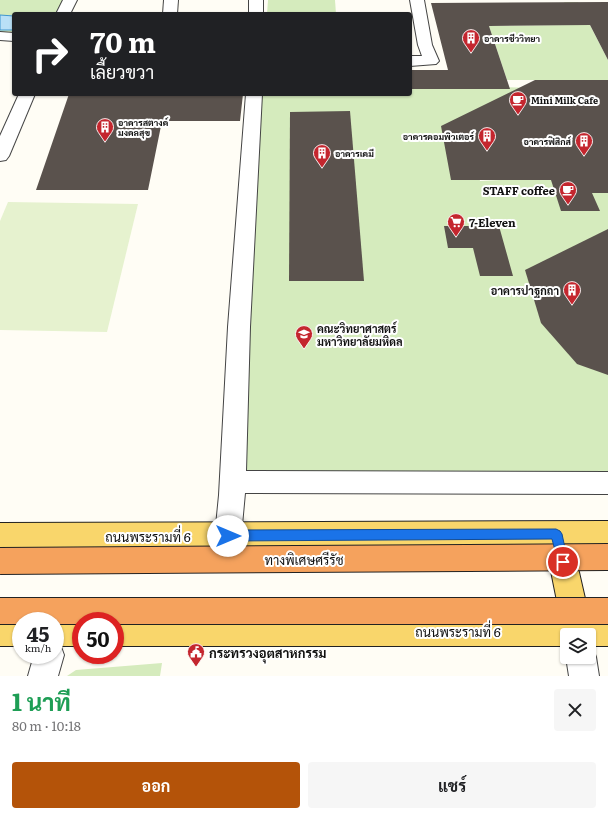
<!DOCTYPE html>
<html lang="th">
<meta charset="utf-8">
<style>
body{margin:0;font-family:Literata,Sarabun,serif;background:#f6f6f6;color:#202124;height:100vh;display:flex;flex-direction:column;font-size:15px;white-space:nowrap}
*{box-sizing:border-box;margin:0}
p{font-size:13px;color:#757577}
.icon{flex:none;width:22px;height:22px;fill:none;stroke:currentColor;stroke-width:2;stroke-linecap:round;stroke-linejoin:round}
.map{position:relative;height:676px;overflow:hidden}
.details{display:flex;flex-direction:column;background:#fff;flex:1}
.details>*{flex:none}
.hud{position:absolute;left:12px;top:12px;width:400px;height:84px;border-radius:4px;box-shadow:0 1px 3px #0004;background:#202124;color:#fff;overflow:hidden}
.fabs{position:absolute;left:560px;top:628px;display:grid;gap:8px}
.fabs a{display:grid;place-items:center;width:36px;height:36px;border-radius:4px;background:#fff;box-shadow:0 1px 3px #0004;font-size:20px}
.speed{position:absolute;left:12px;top:612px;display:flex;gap:8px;font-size:20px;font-weight:700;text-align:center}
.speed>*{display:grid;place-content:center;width:52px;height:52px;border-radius:50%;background:#fff;box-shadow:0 1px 3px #0004;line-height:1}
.speed small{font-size:10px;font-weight:400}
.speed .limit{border:6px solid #d22;background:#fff;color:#111}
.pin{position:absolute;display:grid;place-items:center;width:34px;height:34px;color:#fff;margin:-17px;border:2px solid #fff;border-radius:50%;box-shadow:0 1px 4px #0007}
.me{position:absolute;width:44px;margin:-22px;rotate:90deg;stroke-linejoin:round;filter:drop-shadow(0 0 3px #0008)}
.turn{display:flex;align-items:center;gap:14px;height:84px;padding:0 12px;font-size:18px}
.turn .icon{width:52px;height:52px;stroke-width:2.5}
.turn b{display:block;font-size:28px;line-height:34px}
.round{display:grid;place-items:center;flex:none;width:42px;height:42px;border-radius:4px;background:#f6f6f6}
.headline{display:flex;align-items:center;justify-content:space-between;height:68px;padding:0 12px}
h1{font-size:24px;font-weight:700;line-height:30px;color:#1e9e55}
.action{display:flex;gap:8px;margin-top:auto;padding:8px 12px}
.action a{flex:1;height:46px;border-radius:4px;background:#b45309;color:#fff;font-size:16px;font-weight:700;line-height:46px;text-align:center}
.action a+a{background:#f6f6f6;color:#202124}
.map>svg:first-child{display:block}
.green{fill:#d5ebbd;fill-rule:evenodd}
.pitch{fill:#e6f2cf}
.water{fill:#b9e0f7;stroke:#3f96cf}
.building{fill:#5a524d}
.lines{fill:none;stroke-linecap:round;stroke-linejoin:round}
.minor-casing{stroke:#444;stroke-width:2}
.major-casing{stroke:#222;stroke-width:2}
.minor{fill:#fff;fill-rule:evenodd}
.major{fill:#f9d66b;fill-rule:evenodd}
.highway-bridge-casing{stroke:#222;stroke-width:28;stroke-linecap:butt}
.highway-bridge{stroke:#f5a25d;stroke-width:26}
.route{fill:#1a73e8;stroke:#114b97}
.labels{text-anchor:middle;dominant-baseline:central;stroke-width:4;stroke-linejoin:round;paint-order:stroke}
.far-poi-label{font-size:9px;font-weight:bold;fill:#111;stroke:#fff;text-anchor:start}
.poi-label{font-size:11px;font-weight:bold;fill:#111;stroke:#fff;text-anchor:end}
.near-street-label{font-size:13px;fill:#111;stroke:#fff}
.near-poi-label{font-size:13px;font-weight:bold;fill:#111;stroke:#fff;text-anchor:start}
</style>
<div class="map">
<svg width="608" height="676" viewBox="0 0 608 676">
<rect width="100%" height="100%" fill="#fffdf5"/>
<g class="green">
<path d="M0,0H63L56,14H14V34L0,33Z"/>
<path d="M268,0H335L336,14H267Z"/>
<path d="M564,2H578L608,60V80H507L489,26L576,25Z"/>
<path d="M500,87L535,88L608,192V489L242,490L250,289L262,94H410V88ZM465,126L538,178L480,181Z"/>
<path d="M162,663L160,676H67L76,670Z"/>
</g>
<path class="pitch" d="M8,202L138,204L107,332L0,330V221Z"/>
<path class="water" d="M0,15L14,16V30H0Z"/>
<g class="building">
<path d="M608,2V60L590,25L489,26L510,89H410V70H448L431,3Z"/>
<path d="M535,80H608V193H592L600,211H561L551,180H451L441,126Z"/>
<path d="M69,94H243L240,121H162L148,190H36Z"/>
<path d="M350,111L364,281H289L290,112Z"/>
<path d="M444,226H499L513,276H480L473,248H448Z"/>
<path d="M608,229V375L577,364L541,323L525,270Z"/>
</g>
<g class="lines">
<g class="minor-casing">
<g id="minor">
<path d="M63,0H77L70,14H56Z"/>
<path d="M164,0H178L177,14H163Z"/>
<rect x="249" y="0" width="14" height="14"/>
<path d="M410,0H424L432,45L439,61L436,64L410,66V56H422L418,45Z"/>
<path d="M0,32L14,33V41L0,40Z"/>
<path d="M19,94H35L9,156L6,160L0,161V136Z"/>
<path d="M246,94H262L250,327L246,471L608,472V494L245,493L241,536L237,545L228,549L219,545L215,536L219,495L228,327Z"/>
<path d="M55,643L60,644L64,655L58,676H28L34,655H55Z"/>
<path d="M589,645L592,646L596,657L599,676H569L566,657L567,655V657H589Z"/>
</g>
</g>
<g class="major-casing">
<g id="major">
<path d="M608,521V545L573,546L589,616H608V646H589V635H567V646H115V621H105L115,616H560L546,546L0,549V523Z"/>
<path d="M0,616H21L31,621H21V646H0Z"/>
<path d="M55,616H81L91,621H81V646H55V621H45Z"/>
</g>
</g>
<use href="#minor" class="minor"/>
<use href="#major" class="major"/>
<g class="highway-bridge-casing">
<g id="highway-bridge">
<path d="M0,561L608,557"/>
<path d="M0,611H608"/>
</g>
</g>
<use href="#highway-bridge" class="highway-bridge"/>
</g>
<path class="route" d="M556,529L560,531L562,534L568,562L567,566L563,567L559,566L552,539L228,541L225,539L223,536L225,532L228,530Z"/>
<defs>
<g id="building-pin" transform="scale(0.9)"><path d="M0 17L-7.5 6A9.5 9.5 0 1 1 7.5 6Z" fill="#c4262e" stroke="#fff"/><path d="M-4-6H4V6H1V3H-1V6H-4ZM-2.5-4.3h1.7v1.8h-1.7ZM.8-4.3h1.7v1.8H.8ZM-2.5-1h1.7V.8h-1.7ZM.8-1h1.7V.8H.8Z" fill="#fff"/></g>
<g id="cafe-pin" transform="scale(0.9)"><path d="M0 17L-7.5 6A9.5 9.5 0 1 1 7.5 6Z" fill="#c4262e" stroke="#fff"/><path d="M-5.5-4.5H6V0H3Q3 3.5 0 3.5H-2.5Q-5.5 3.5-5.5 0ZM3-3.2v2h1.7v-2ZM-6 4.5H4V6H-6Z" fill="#fff"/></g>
<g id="supermarket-pin" transform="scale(0.9)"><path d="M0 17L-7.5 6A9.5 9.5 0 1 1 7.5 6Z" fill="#c4262e" stroke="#fff"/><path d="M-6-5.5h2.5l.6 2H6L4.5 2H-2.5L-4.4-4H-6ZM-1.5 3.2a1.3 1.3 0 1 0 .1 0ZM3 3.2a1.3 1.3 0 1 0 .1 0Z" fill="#fff"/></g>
<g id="university-pin" transform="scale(0.9)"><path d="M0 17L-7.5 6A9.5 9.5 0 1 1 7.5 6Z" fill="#c4262e" stroke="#fff"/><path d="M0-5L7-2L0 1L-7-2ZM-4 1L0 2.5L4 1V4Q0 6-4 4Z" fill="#fff"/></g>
<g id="civic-pin" transform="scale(0.9)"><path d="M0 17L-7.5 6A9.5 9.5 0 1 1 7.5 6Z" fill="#c4262e" stroke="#fff"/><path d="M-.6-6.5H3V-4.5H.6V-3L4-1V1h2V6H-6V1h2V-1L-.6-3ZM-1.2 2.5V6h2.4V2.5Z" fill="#fff"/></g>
</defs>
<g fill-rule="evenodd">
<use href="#building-pin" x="471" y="38"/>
<use href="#cafe-pin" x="518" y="100"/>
<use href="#building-pin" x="105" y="127"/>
<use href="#building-pin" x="487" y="136"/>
<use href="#building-pin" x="584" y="141"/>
<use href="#building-pin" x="322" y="153"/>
<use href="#cafe-pin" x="568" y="190"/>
<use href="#supermarket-pin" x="456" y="222"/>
<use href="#building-pin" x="572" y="290"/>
<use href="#university-pin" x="304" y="334"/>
<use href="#civic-pin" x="196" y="652"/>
</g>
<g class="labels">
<g class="far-poi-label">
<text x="484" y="38">อาคารชีววิทยา</text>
<text x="531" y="100">Mini Milk Cafe</text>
<text x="118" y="122">อาคารสตางค์<tspan x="118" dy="10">มงคลสุข</tspan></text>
<text x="474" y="136" text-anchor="end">อาคารคอมพิวเตอร์</text>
<text x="571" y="141" text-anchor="end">อาคารฟิสิกส์</text>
<text x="335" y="153">อาคารเคมี</text>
</g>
<g class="poi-label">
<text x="555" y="190">STAFF coffee</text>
<text x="469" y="222" text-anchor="start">7-Eleven</text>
<text x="559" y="290">อาคารปาฐกถา</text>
<text x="317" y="328" text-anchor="start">คณะวิทยาศาสตร์<tspan x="317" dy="13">มหาวิทยาลัยมหิดล</tspan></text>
</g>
<g class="near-street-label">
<text x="148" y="536">ถนนพระรามที่ 6</text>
<text x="304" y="559">ทางพิเศษศรีรัช</text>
<text x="458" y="631">ถนนพระรามที่ 6</text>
</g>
<g class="near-poi-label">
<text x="209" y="652">กระทรวงอุตสาหกรรม</text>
</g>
</g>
</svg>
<div class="fabs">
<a><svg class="icon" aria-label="layers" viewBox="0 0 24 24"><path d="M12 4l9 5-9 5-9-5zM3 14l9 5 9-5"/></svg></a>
</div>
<div class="speed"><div>45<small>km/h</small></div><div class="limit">50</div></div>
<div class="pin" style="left:563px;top:562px;background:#d93025"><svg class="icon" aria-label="arrive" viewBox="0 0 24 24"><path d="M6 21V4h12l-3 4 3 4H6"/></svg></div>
<svg class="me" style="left:228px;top:536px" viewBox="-20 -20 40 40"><circle r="19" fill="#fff"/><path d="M0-13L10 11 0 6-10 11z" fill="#1a73e8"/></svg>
<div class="hud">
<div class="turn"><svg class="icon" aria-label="right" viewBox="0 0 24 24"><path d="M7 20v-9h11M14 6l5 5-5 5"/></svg><div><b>70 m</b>เลี้ยวขวา</div></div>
</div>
</div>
<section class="details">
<div class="headline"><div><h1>1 นาที</h1><p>80 m · 10:18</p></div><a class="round"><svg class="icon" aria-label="close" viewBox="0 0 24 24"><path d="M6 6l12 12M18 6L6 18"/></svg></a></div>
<div class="action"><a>ออก</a><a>แชร์</a></div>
</section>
